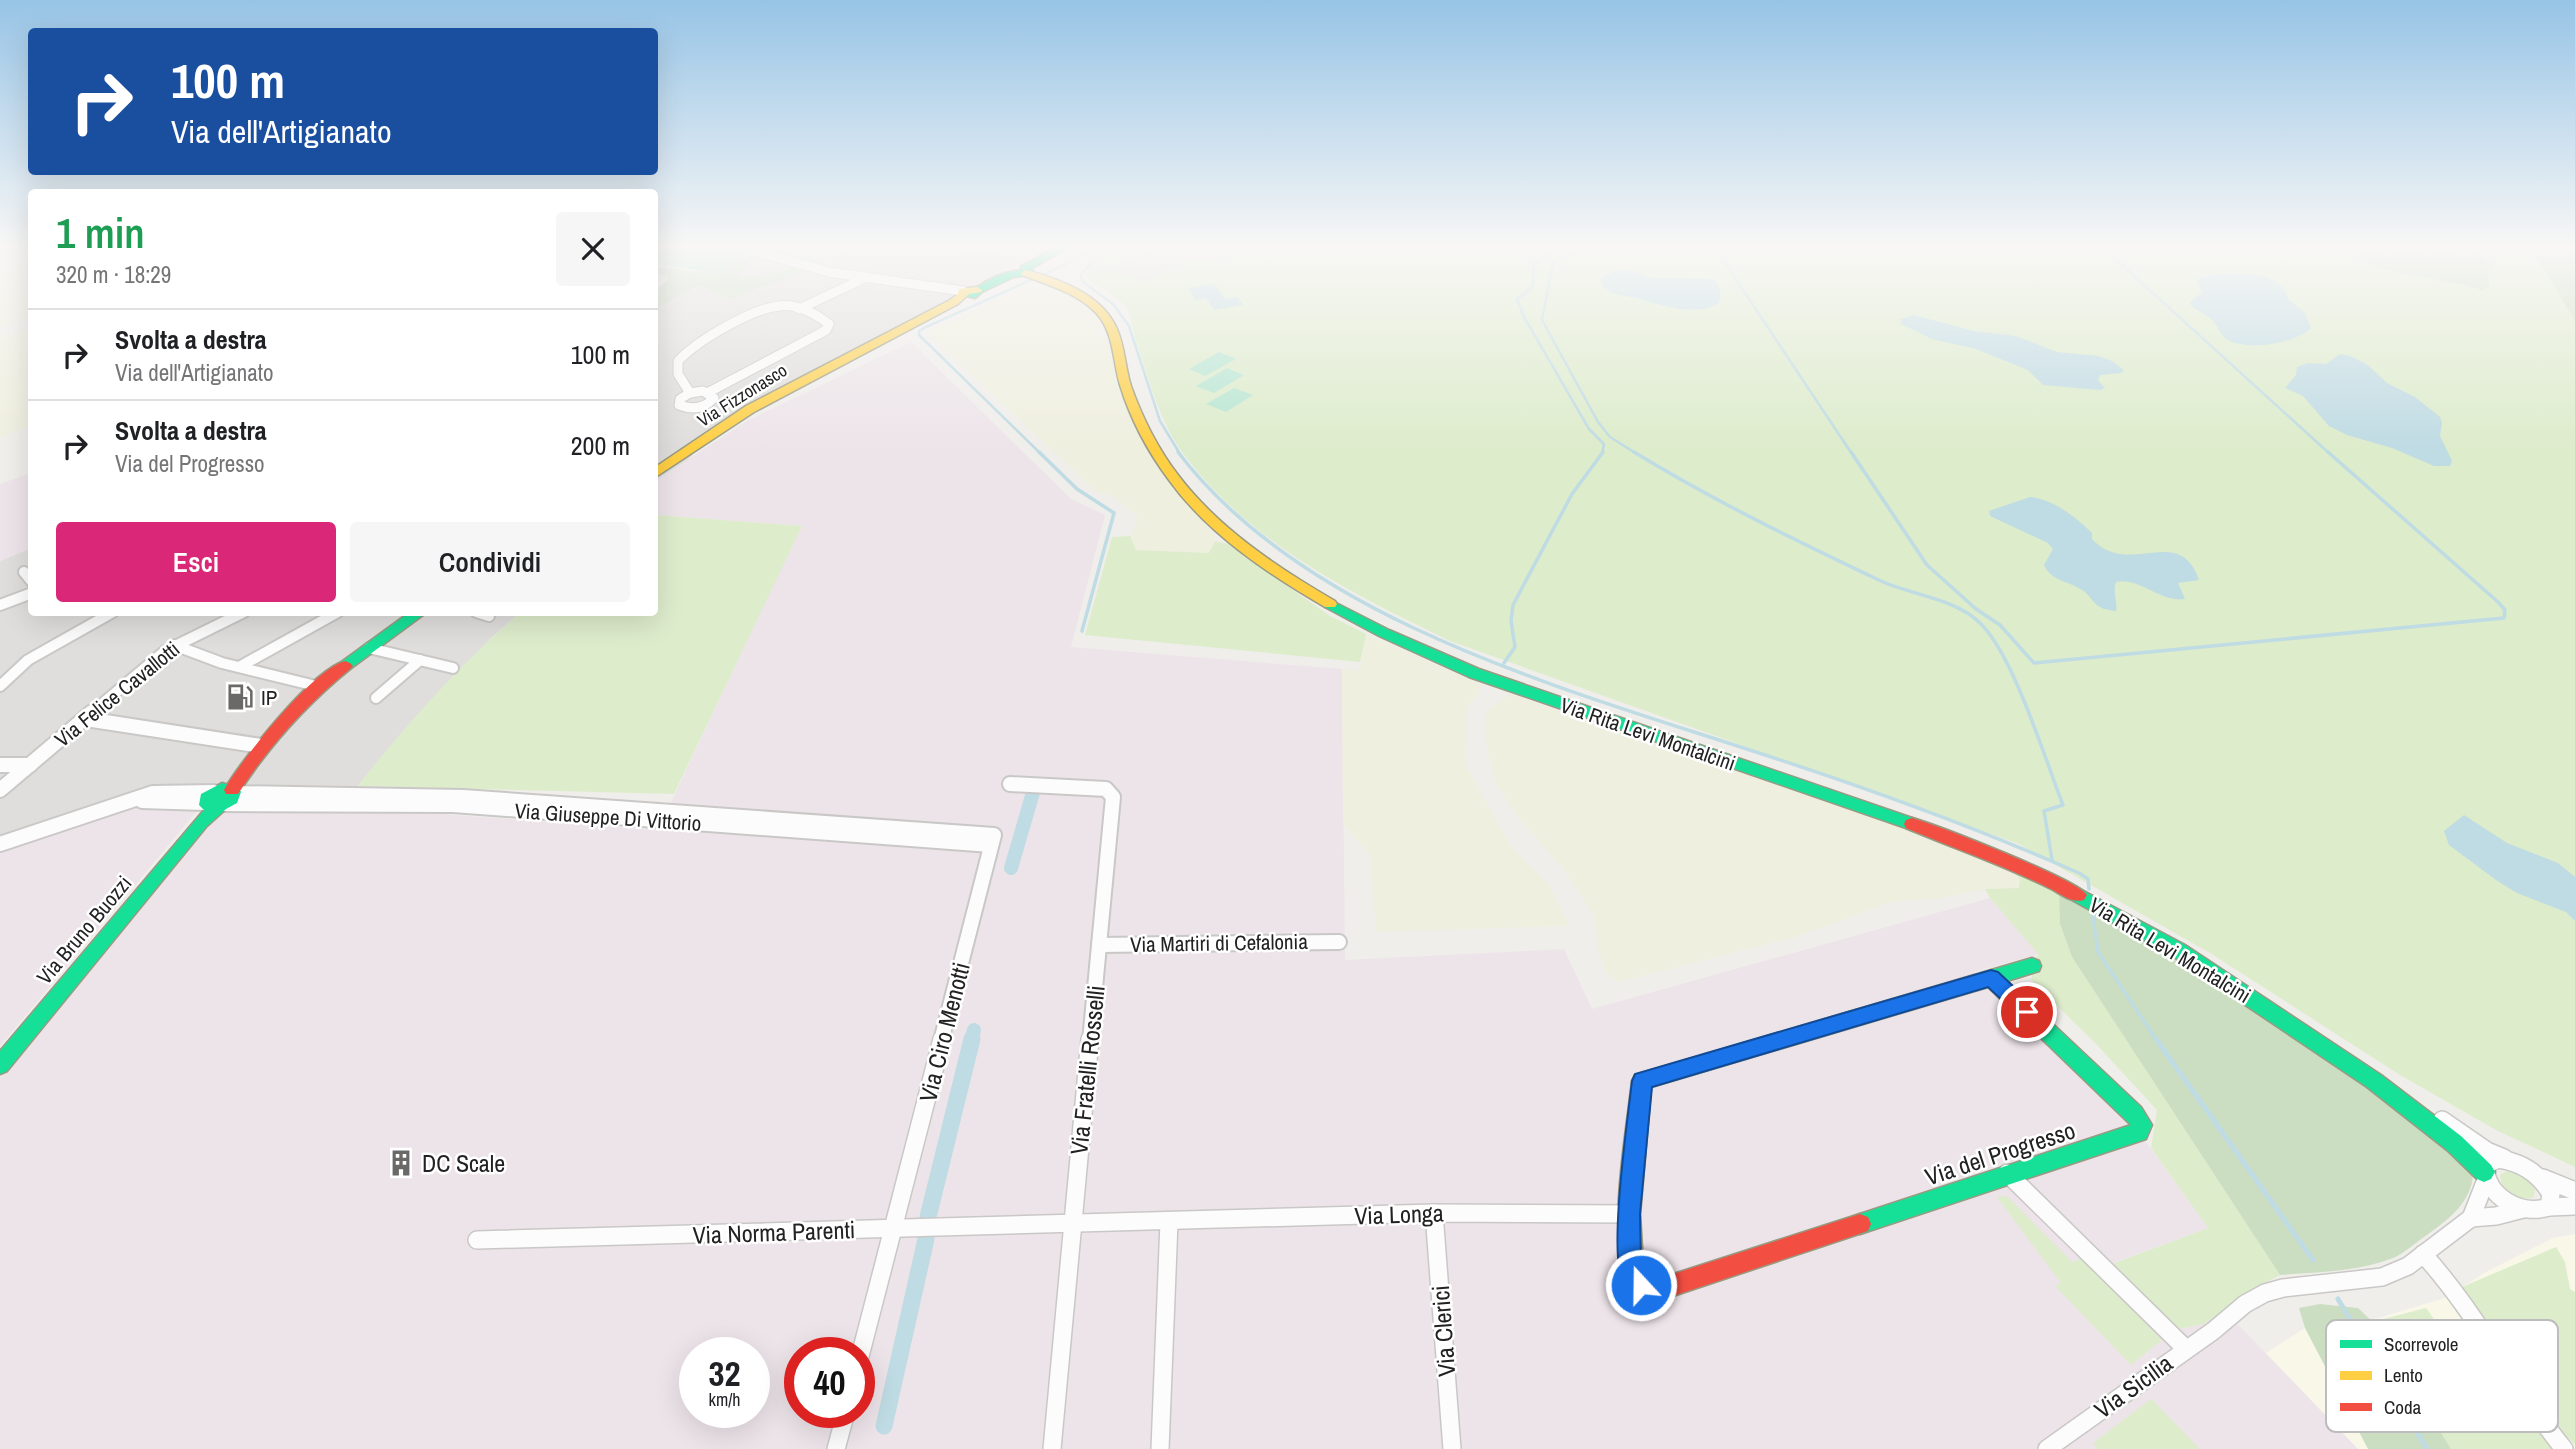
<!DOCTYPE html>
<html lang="it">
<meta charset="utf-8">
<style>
body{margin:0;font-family:"Archivo Narrow",sans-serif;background:#f6f6f6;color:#202124;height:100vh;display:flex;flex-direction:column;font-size:26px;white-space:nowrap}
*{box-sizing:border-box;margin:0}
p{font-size:23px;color:#757577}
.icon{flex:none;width:38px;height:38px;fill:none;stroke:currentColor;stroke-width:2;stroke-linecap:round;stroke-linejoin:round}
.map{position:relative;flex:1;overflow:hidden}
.drawer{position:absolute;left:28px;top:189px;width:630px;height:427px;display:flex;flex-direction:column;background:#fff;border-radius:7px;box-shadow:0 7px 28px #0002}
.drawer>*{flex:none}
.top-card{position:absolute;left:28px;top:28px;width:630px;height:147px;border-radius:7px;box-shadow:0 7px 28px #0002;background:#1a4fa0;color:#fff;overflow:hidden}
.speed{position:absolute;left:679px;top:1337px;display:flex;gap:14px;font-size:35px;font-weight:700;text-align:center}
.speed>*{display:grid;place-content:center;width:91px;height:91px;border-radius:50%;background:#fff;box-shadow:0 7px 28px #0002;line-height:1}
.speed small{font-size:18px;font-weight:400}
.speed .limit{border:10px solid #d22;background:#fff;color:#111}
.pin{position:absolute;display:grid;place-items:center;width:60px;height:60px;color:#fff;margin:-30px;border:4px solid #fff;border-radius:50%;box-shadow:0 2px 7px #0007}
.me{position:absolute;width:77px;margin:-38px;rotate:339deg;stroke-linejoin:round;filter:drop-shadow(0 0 5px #0008)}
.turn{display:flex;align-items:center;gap:24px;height:147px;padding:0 28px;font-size:32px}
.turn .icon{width:91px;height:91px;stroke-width:2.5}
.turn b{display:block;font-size:49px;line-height:60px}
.round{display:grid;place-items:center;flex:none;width:74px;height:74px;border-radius:7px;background:#f6f6f6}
.headline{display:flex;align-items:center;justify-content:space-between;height:119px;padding:0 28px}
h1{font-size:42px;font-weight:600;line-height:52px;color:#1e9e55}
.button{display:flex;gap:14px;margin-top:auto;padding:14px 28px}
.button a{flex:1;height:80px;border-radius:7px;background:#db2777;color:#fff;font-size:28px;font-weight:600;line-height:80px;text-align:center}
.button a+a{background:#f6f6f6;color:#202124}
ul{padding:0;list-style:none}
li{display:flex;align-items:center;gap:21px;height:91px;padding:0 28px;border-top:2px solid #e0e0e0}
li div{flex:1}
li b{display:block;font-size:26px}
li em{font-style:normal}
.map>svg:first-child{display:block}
.residential{fill:#dfdedc}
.industrial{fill:#ede4e9;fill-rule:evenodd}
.education{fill:#f8f7e8}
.farmland{fill:#efefdf}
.grass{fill:#ddeccb}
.forest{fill:#cbdec1}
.pitch{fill:#b7e6d2}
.parking{fill:#e0dfde}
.water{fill:#bfdbe3}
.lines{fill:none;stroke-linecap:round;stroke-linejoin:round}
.stream-far2{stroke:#bfdbe3;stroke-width:2.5}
.stream-far1{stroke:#bfdbe3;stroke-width:3.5}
.stream{stroke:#bfdbe3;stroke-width:5}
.canal-far1{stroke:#bfdbe3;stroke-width:14}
.canal{stroke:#bfdbe3;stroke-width:17}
.street-far3-casing{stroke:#c9c8c7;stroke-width:11}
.street-far2-casing{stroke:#c9c8c7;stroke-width:14}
.street-far1-casing{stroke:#c9c8c7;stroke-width:18}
.street-casing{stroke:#c9c8c7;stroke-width:20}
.fast-casing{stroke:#999a82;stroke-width:3}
.slow-casing{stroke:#999a82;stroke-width:3}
.jam-casing{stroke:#999a82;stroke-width:3}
.street-far3{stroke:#fdfcfc;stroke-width:9}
.street-far2{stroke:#fdfcfc;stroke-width:10}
.street-far1{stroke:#fdfcfc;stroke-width:14}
.street{stroke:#fdfcfc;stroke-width:17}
.fast{fill:#16e098;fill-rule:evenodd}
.slow{fill:#ffcf43;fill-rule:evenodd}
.jam{fill:#f24e42;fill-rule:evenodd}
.route{fill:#1a73e8;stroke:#114b97;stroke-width:2}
.labels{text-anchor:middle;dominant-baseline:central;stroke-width:5;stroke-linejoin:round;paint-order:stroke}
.far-street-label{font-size:18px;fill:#222;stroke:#fff}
.street-label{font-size:21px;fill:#222;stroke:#fff}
.poi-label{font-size:21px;fill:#222;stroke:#fff;text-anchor:start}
.near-street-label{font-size:24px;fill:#222;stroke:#fff}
.near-poi-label{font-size:24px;fill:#222;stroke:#fff;text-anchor:start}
.key{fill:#fff;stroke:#bdbdbd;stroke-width:2}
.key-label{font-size:19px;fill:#222}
</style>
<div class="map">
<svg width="2575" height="1449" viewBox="0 0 2575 1449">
<rect width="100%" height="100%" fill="#f0eeeb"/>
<g class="residential">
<path d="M845,245H931L1030,258L737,410L717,424L685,464L655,481V309L700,285L815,268Z"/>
<path d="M31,548L32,612L520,613L491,638L377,762L358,786L165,784L0,839V561Z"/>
</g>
<g class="industrial">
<path d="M911,342L1071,499L1105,515L1071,647L1342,669L1345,960L1564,949L1592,1009L1990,898L2039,954L1974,972L2130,1114L2139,1132L2208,1228L2113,1263L2204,1324L2223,1309L2358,1449H0V1078L216,815L223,810L443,814L658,830L801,526L655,515V481L747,421ZM695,1353H754V1412H695ZM800,1353H859V1412H800Z"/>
<path d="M31,473V548L0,561V484Z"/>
<path d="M128,806H191L197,811L0,1046V849Z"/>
</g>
<path class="education" d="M2575,1234V1449H2358L2266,1353L2305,1328L2379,1318L2448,1297L2484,1273L2553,1238Z"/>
<g class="farmland">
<path d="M26,245H31V317L0,328V255Z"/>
<path d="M1032,284H1042L1075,296L1096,313L1101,328L1096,331L1097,335L1106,337L1131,420L1167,480L1214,533L1215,541L1209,553L1136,550L1130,536L1138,519L1136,515L1114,497L1097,492L1087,483L931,337L929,332L932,329Z"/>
<path d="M31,328V426L0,437V338Z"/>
<path d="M1366,634L1481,685L1478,695L1467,707L1465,764L1511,846L1548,883L1570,926L1376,932L1370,856L1343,824L1342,669L1359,671Z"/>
<path d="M1510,694L1903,828L1996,864L2014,873L2020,879L2019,888L1985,889L1941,898L1892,902L1795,937L1619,982L1606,973L1599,953L1594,916L1562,867L1516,815L1495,782L1487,751L1485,719L1488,710Z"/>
</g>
<g class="grass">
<path d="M1129,245H2529L2575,321V1167L2496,1130L2400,1075L2210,953L2019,844L1450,641C1349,592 1247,542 1180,449C1158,417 1148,376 1136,340C1133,331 1132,318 1127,310C1120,297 1102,288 1089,281L1086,274L1090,266Z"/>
<path d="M655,515L802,526L674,794L358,786C403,728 464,660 520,613L654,612Z"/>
<path d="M1130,536L1136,550L1209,553L1215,541L1228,544L1330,616L1366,634L1360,662L1085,635L1112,537Z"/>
<path d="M2014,873L2059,892L2060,924L2072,957L2280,1275L2246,1293L2204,1324L2178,1329L2112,1264L2208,1228L2151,1148L2157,1110L2096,1044L2031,980L2038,954L1990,898L1985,889L2019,888L2020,879Z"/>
<path d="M2507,1171C2519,1173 2529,1179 2535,1189L2534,1197C2520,1203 2500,1190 2500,1175Z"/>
<path d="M2007,1196L2073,1263L2081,1257L2162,1340L2131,1365L2055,1286L2061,1283L1997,1197Z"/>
<path d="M2556,1247L2565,1262L2570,1289L2575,1292V1445L2549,1419L2462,1287Z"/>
<path d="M2426,1308L2460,1356L2482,1352L2530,1421L2553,1449H2451L2377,1326L2383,1319Z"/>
<path d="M2151,1399L2200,1449H2098L2093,1443Z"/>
</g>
<g class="forest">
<path d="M795,245H845L817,266L770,252L774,248L785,251Z"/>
<path d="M2445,245C2461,245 2478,241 2483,259L2495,266L2488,274L2489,286L2482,290C2439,277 2395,278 2355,257C2361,255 2368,251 2375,249C2403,243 2418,263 2452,250Z"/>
<path d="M2529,245H2567L2575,254V321Z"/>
<path d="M755,255L738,277L792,263L809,270L730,299L700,285L655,309V290L667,281L668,276L655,274V267L717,274L742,258Z"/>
<path d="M2059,892L2117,922L2192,969L2418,1122L2473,1175C2471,1207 2440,1225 2416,1243C2409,1248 2401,1255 2393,1258C2357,1272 2318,1272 2280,1275L2072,957L2060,924Z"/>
<path d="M2320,1304L2358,1308L2377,1326L2451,1449H2368L2305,1328L2299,1308Z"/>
</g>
<g class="pitch">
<path d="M654,245H753L744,257L717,274L655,263Z"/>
<path d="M1219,352L1236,359L1205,376L1189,369Z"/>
<path d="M1227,368L1244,375L1214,393L1196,386Z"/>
<path d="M1234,388L1253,395L1226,412L1206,404Z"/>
</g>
<g class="parking">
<path d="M1160,245H1250L1251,246L1232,257L1187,261L1145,282L1111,269Z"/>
<path d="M755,255L792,263L784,271L737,278Z"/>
<path d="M880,283L942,291L932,300L873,289Z"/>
</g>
<g class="water">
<path d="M1617,270H1627L1653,278L1713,279C1721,285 1721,295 1719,303C1698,317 1661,306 1640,299C1626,295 1602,296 1600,278Z"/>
<path d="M2216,274C2239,274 2281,270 2288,299L2304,312L2311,328C2295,344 2247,351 2228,340C2220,336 2218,325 2211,319C2204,313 2195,310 2189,303L2202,292L2197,282L2199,278Z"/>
<path d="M1215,284L1225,299L1237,297L1243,305L1214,310L1206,298L1196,300L1188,288Z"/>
<path d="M1914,315L1973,331L2016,336L2057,352L2098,356L2112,361L2124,370L2122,373L2100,375L2098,380L2105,388L2100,390L2043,385L2028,370L1976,349L1932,339L1901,324V319Z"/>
<path d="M2340,354L2350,356L2368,365L2387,383L2415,397L2440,417L2442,423L2440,436L2452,461L2450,466H2434L2392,448L2347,435L2329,426L2303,396L2285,388L2296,375L2297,367L2308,363L2326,364Z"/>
<path d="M2030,497C2055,500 2074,516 2092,533V539C2129,579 2179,522 2199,580L2178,583L2185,599C2160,603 2140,577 2116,582C2112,592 2118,600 2116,611C2110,610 2105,610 2100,607C2093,603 2091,597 2085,592C2071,581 2051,582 2044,565L2053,549L2048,543L1990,516L1989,511Z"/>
<path d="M2464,815L2507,843L2558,863L2575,877V921L2566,912L2517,893L2496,880L2449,845L2444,831Z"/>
</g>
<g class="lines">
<g class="stream-far2">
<path d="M1125,245L1094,260L1080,276L1083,282L1113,304L1129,326L1160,421L1180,454"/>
<path d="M1594,245L1553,262L1542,320L1598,422L1610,437L1637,454"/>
<path d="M1713,245L1852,454"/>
<path d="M2100,245L2330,454"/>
<path d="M1538,263L1544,257L1575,245"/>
<path d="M1534,264L1533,286L1517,300L1524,317L1589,429L1604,444L1602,454"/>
<path d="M1045,274L1106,245"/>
<path d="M1031,280L926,327L919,331V335L1041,454"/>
</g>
<g class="stream-far1">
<path d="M1039,452L1077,489L1114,513L1082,631"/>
<path d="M1178,452C1306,621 1568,690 1762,754C1870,789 1975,827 2079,873L2088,879L2089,889"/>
<path d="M1634,452C1714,501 1799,542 1883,582C1913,595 1956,599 1980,623C2013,654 2045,759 2063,805L2044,811L2052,860"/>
<path d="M1851,452L1927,565L1976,609L2000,625L2034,663L2504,618L2505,610L2498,602L2328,452"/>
<path d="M1504,663L1515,647L1511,621L1513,605L1572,494L1603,452"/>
<path d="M2092,910L2098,952L2157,1041"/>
</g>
<g class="stream">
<path d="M2156,1039L2313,1260"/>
<path d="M2338,1299L2427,1449"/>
</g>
<g class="canal-far1">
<path d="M1011,868L1034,789"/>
<path d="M971,1041L974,1030"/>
</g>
<g class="canal">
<path d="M928,1217L972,1039"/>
<path d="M884,1426L926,1239"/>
</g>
<g class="street-far3-casing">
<g id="street-far3">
<path d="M762,245V253L829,272L963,291"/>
<path d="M799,309L867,277"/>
<path d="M703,391L714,398C704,409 692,410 679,405L680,399L690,393Z"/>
<path d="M690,393L678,374V361C698,340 750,310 778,306C796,303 816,314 829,324L826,330L819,334L709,392"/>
</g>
</g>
<g class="street-far2-casing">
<g id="street-far2">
<path d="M24,572L32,582"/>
<path d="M0,605L32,593"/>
<path d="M476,612L489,616"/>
<path d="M174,645L222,663L316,686"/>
<path d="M369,648L453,668"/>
<path d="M239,667L338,612"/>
<path d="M0,686L28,660L113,612"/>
<path d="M376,698L420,660"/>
<path d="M90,714L165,651L244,612"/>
</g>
</g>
<g class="street-far1-casing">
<g id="street-far1">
<path d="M86,719L261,746"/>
<path d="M0,765H30"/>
<path d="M1010,784L1106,789L1113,797L1090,1041"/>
<path d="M0,790L92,712"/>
<path d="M233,793L463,797L994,835L941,1041"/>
<path d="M142,801L205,803"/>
<path d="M223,804L453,805L991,845"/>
<path d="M0,844L153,793L214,792"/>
<path d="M1099,945L1339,942"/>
</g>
</g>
<g class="street-casing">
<g id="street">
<path d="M2442,1120L2487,1151L2504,1158"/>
<path d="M2498,1159C2522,1162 2539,1173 2551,1194L2549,1207C2520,1216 2486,1197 2485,1165Z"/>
<path d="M2007,1173L2186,1349"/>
<path d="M2543,1178L2575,1191"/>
<path d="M2549,1207L2575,1206"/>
<path d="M1434,1213L1452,1449"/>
<path d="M2471,1218L2496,1216L2523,1209"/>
<path d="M477,1240L1434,1213L1629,1214"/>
<path d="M2423,1254C2477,1313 2513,1387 2564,1449"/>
<path d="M859,1360L942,1039"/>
<path d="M836,1449L846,1412"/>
<path d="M1052,1449L1090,1039"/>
<path d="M1160,1449L1169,1222"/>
<path d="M2047,1449L2213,1331L2245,1304L2265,1293L2283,1288L2382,1277L2408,1266L2471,1218L2486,1180"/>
</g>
</g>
<g class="fast-casing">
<g id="fast">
<path d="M1060,245H1072L1031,269L1033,271L1030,275L1014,277L982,292L975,298L966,296C980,284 1000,272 1021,270V266Z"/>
<path d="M1330,600L1389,630L1479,669L1918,820L1920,824L1918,828H1906L1469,677L1379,636L1325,607L1323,604Z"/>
<path d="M410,612H427L350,669H340L337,666L340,663Z"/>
<path d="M222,783L239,788L241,792L237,803L226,809L206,827L7,1071L0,1074V1051L204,810L199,805L201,794Z"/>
<path d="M2078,888L2185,945L2381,1075L2461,1136L2491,1165L2495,1172L2491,1179L2484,1182L2477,1179L2447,1150L2367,1087L2171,955L2072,900L2069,895L2072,890Z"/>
<path d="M2032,958L2039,961L2041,966L2039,971L2007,981L2141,1107L2152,1125L2146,1139L1860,1234L1852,1231L1849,1224L1852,1217L1860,1214L2131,1125L1988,987L1651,1087L1640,1214L1642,1248L1639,1255L1631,1259L1623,1255C1610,1224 1628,1119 1632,1081L1635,1075Z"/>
</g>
</g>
<g class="slow-casing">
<g id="slow">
<path d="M1026,270C1059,279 1102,294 1117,329C1125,347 1125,367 1131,386C1142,417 1158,449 1178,475C1218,528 1278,568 1335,601L1337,604L1335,607H1325C1268,574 1208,534 1169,480C1148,452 1130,418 1120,385C1113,362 1114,333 1097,314C1078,293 1048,285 1022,275L1021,273Z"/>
<path d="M977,287L982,290L981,292L969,294L958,304L754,412L654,478V468L746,406L950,300L958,294L959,289Z"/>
</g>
</g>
<g class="jam-casing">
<g id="jam">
<path d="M345,661L350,663L353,666L350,669C306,705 269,746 238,794H226L224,790C242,759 312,670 345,661Z"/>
<path d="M1912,818C1937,825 2079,880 2087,895L2084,900C2072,904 2060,893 2049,888C2003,865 1953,848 1906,828L1904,824L1906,820Z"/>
<path d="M1860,1214L1868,1217L1871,1224L1868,1231L1667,1298C1641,1297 1621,1292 1620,1263C1620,1254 1620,1248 1623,1241L1631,1237L1639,1241L1642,1248L1643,1270L1651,1275L1667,1276Z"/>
</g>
</g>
<use href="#street-far3" class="street-far3"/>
<use href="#street-far2" class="street-far2"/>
<use href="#street-far1" class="street-far1"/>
<use href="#street" class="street"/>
<use href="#fast" class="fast"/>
<use href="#slow" class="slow"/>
<use href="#jam" class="jam"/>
</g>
<linearGradient id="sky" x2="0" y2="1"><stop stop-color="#97c4e6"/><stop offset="0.55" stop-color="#f8f7f6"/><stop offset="1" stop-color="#f8f7f6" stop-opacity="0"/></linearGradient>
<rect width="2575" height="448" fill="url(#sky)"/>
<path class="route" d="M1991,970L1998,972L2034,1006L2037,1012L2034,1017L2027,1020L2020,1017L1988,987L1652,1087L1640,1214L1641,1263L1642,1270L1653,1285L1649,1293L1641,1296C1635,1293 1628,1290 1624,1284C1607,1259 1628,1117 1632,1081L1635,1074Z"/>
<defs>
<g id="fuel-bare" transform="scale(2.1)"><path d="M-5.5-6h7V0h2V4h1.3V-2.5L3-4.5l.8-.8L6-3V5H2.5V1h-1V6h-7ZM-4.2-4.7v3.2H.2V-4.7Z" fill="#6a6968" stroke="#fff" stroke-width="2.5" paint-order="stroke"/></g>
<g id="building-bare" transform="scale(2.1)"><path d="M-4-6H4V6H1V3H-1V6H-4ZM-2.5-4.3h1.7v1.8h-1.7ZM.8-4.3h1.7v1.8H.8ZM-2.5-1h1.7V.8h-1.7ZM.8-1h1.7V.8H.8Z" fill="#6a6968" stroke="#fff" stroke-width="2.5" paint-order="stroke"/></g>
</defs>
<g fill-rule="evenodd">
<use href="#fuel-bare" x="240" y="697"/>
<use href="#building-bare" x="401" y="1163"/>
</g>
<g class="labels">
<g class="far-street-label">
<text transform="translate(742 395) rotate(-32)">Via Fizzonasco</text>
</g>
<g class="street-label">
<text transform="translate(117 694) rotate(-39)">Via Felice Cavallotti</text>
<text transform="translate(1648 734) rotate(19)">Via Rita Levi Montalcini</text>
<text transform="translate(608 817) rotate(4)">Via Giuseppe Di Vittorio</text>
<text transform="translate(84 930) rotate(-50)">Via Bruno Buozzi</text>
<text transform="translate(1219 943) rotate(-1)">Via Martiri di Cefalonia</text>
<text transform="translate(2170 950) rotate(31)">Via Rita Levi Montalcini</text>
</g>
<g class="poi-label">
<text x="261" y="697">IP</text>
</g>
<g class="near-street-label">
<text transform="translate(944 1032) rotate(-76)">Via Ciro Menotti</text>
<text transform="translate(1087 1070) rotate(-84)">Via Fratelli Rosselli</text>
<text transform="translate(2000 1153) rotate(-18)">Via del Progresso</text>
<text transform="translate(1399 1214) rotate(-2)">Via Longa</text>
<text transform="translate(774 1232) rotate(-2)">Via Norma Parenti</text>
<text transform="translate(1443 1331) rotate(-94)">Via Clerici</text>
<text transform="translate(2133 1386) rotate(-36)">Via Sicilia</text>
</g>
<g class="near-poi-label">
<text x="422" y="1163">DC Scale</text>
</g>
</g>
<rect x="2326" y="1320" width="232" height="112" rx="10" class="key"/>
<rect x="2340" y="1340" width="32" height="8" fill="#16e098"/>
<rect x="2340" y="1371" width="32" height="9" fill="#ffcf43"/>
<rect x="2340" y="1403" width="32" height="8" fill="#f24e42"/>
<g class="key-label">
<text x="2384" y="1351">Scorrevole</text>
<text x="2384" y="1382">Lento</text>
<text x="2384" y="1414">Coda</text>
</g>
</svg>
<div class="speed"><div>32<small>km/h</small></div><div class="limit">40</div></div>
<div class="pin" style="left:2027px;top:1012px;background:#d93025"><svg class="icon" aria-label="arrive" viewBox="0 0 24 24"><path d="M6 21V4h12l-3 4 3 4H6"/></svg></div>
<svg class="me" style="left:1641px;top:1285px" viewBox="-20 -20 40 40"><circle r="17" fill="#1a73e8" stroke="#fff" stroke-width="3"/><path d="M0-11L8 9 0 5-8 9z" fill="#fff"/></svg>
<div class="top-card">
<div class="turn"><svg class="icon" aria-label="right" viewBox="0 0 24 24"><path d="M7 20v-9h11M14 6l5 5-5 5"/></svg><div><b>100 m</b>Via dell'Artigianato</div></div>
</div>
<section class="drawer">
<div class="headline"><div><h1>1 min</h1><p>320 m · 18:29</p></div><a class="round"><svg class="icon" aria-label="close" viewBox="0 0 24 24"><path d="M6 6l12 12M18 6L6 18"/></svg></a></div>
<ul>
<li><svg class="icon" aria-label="right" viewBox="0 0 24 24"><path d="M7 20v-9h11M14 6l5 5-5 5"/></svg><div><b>Svolta a destra</b><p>Via dell'Artigianato</p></div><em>100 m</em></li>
<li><svg class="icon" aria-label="right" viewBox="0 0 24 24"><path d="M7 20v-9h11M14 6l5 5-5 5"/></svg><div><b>Svolta a destra</b><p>Via del Progresso</p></div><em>200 m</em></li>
</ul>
<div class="button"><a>Esci</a><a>Condividi</a></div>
</section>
</div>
